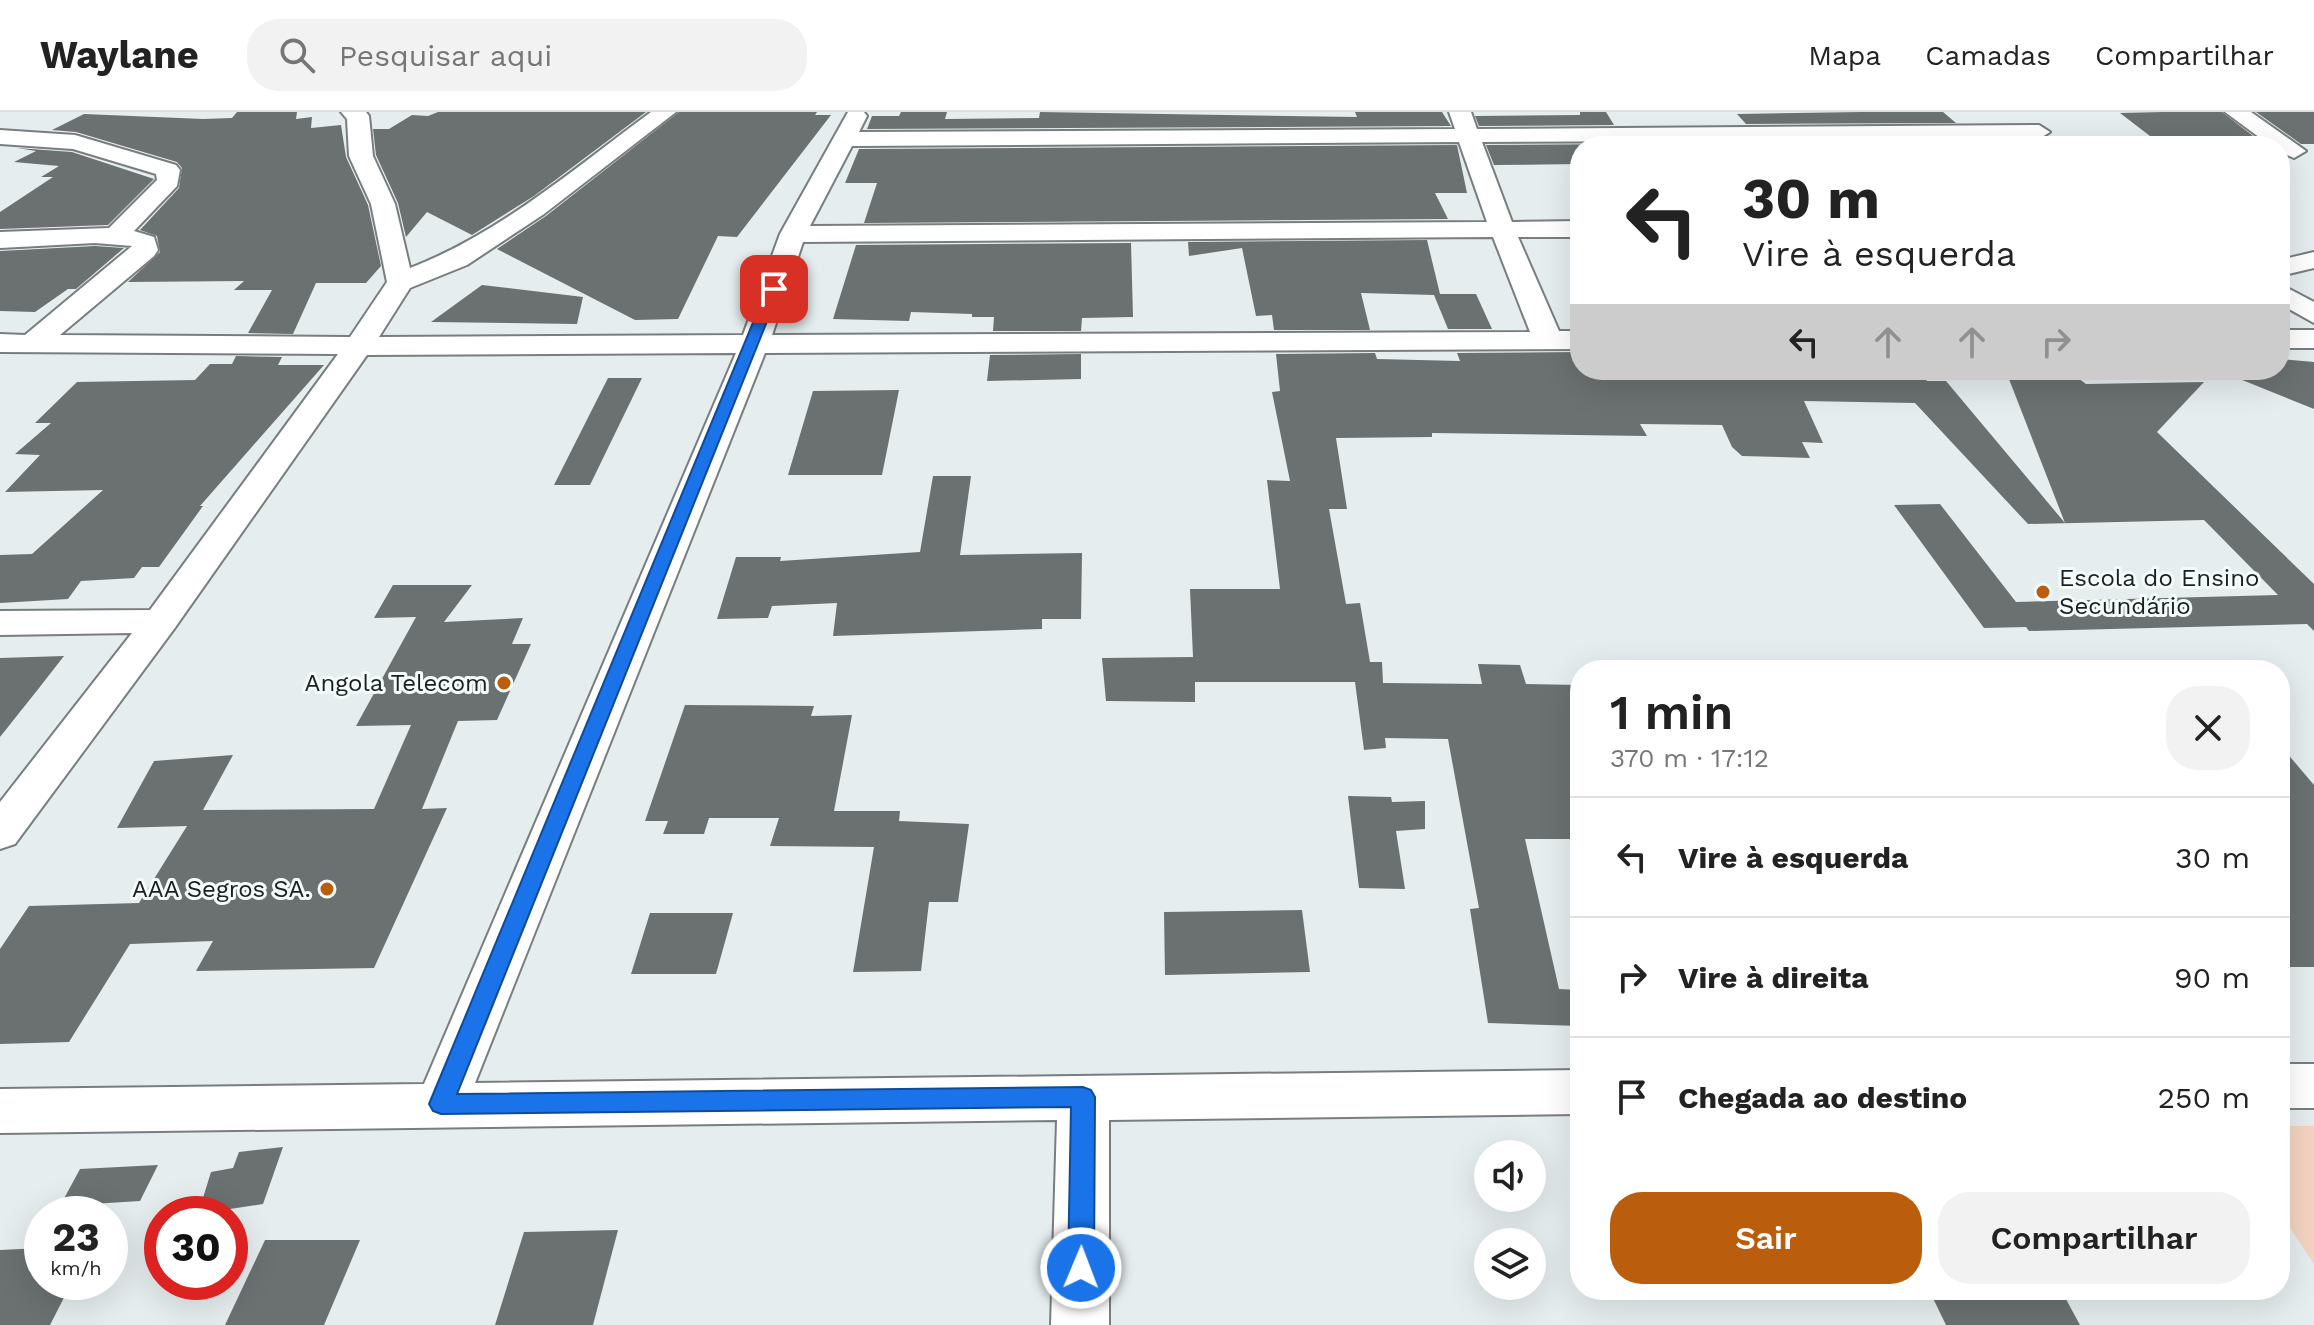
<!DOCTYPE html>
<html lang="pt">
<meta charset="utf-8">
<style>
body{margin:0;font-family:"Work Sans",sans-serif;background:#f2f2f2;color:#222;height:100vh;display:flex;flex-direction:column;font-size:30px;white-space:nowrap}
*{box-sizing:border-box;margin:0}
p{font-size:26px;color:#767676}
.icon{flex:none;width:44px;height:44px;fill:none;stroke:currentColor;stroke-width:2;stroke-linecap:round;stroke-linejoin:round}
.map{position:relative;flex:1;overflow:hidden}
.details{position:absolute;left:1570px;top:548px;width:720px;height:640px;display:flex;flex-direction:column;background:#fff;border-radius:32px;box-shadow:0 8px 32px #0002}
.details>*{flex:none}
.banner{position:absolute;left:1570px;top:24px;width:720px;height:244px;border-radius:32px;box-shadow:0 8px 32px #0002;background:#fff;color:#222;overflow:hidden}
.controls{position:absolute;left:1474px;top:1028px;display:grid;gap:16px}
.controls a{display:grid;place-items:center;width:72px;height:72px;border-radius:50%;background:#fff;box-shadow:0 8px 32px #0002;font-size:40px}
.speed{position:absolute;left:24px;top:1084px;display:flex;gap:16px;font-size:40px;font-weight:700;text-align:center}
.speed>*{display:grid;place-content:center;width:104px;height:104px;border-radius:50%;background:#fff;box-shadow:0 8px 32px #0002;line-height:1}
.speed small{font-size:20px;font-weight:400}
.speed .limit{border:12px solid #d22;background:#fff;color:#111}
.pin{position:absolute;display:grid;place-items:center;width:68px;height:68px;color:#fff;margin:-34px;border-radius:16px;box-shadow:0 4px 12px #0006}
.me{position:absolute;width:88px;margin:-44px;rotate:1deg;stroke-linejoin:round;filter:drop-shadow(0 0 6px #0008)}
.turn{display:flex;align-items:center;gap:28px;height:168px;padding:0 40px;font-size:36px}
.turn .icon{width:104px;height:104px;stroke-width:2.5}
.turn b{display:block;font-size:56px;line-height:68px}
.lanes{display:flex;align-items:center;height:76px;padding:0 40px;background:#0003;justify-content:center;gap:40px;direction:ltr}
.lanes .off{opacity:.35}
.round{display:grid;place-items:center;flex:none;width:84px;height:84px;border-radius:32px;background:#f2f2f2}
.headline{display:flex;align-items:center;justify-content:space-between;height:136px;padding:0 40px}
h1{font-size:48px;font-weight:600;line-height:60px}
.primary-button{display:flex;gap:16px;margin-top:auto;padding:16px 40px}
.primary-button a{flex:1;height:92px;border-radius:32px;background:#ba5d0c;color:#fff;font-size:32px;font-weight:600;line-height:92px;text-align:center}
.primary-button a+a{background:#f2f2f2;color:#222}
ul{padding:0;list-style:none}
li{display:flex;align-items:center;gap:24px;height:120px;padding:0 40px;border-top:2px solid #e0e0e0}
li div{flex:1}
li b{display:block;font-size:30px}
li em{font-style:normal}
header{display:flex;align-items:center;gap:48px;box-sizing:border-box;height:112px;padding:0 40px;background:#fff;border-bottom:2px solid #e0e0e0}
header strong{font-size:38px}
nav{display:flex;gap:44px;margin-inline-start:auto;font-size:28px}
.search{width:560px;height:72px;background:#f2f2f2;display:flex;align-items:center;gap:20px;box-sizing:border-box;padding:0 28px;border-radius:32px;color:#767676;font-size:30px}
.map>svg:first-child{display:block}
.green{fill:#f4d4c1}
.building{fill:#6b7171}
.lines{fill:none;stroke-linecap:round;stroke-linejoin:round}
.minor-casing{stroke:#787e7f;stroke-width:4}
.minor{fill:#fff;fill-rule:evenodd}
.route{fill:#1a73e8;stroke:#114b97;stroke-width:2}
.poi-dot{fill:#ba5d0c;stroke:#f4fbfb;stroke-width:3}
.labels{text-anchor:middle;dominant-baseline:central;stroke-width:6;stroke-linejoin:round;paint-order:stroke}
.poi-label{font-size:24px;fill:#1d1f1f;stroke:#f4fbfb;text-anchor:end}
</style>
<header>
<strong>Waylane</strong>
<div class="search"><svg class="icon" aria-label="search" viewBox="0 0 24 24"><circle cx="10" cy="10" r="6"/><path d="M15 15l6 6"/></svg>Pesquisar aqui</div>
<nav><a>Mapa</a><a>Camadas</a><a>Compartilhar</a></nav>
</header>
<div class="map">
<svg width="2314" height="1213" viewBox="0 0 2314 1213">
<rect width="100%" height="100%" fill="#e6edee"/>
<path class="green" d="M2280,1014H2314V1152L2280,1101Z"/>
<g class="building">
<path d="M237,0H297L296,7L312,5L311,16L341,13L346,45L368,93L381,154L366,171H316L293,222L248,221L272,178H234L244,169L128,170L160,140L157,124L140,118L179,76L182,56L177,50L76,20L52,18L84,2L203,7L232,6Z"/>
<path d="M438,0H646L534,84L472,123L427,100L406,125L398,91L376,43L373,17H389L412,3L428,4Z"/>
<path d="M679,0H817L815,3H831L737,125L718,124L678,207L635,208L497,137L546,104Z"/>
<path d="M901,0H947L945,7L1039,6L1040,0L1357,5L1355,0H1442L1451,14L867,17L872,4H899Z"/>
<path d="M1580,0H1606L1614,13L1479,14L1475,4L1580,3Z"/>
<path d="M1862,0H1943L1956,11L1746,12L1737,2Z"/>
<path d="M2163,0H2222L2266,34H2163L2120,1Z"/>
<path d="M2256,0H2314V32H2301Z"/>
<path d="M1981,30L1985,34L1762,31Z"/>
<path d="M1625,32L1580,34V52L1494,53L1486,33Z"/>
<path d="M1457,33L1467,81H1435L1448,107L864,111L877,71H845L859,37Z"/>
<path d="M17,36L72,40L154,67L108,113L0,117V100L53,65H41L59,54L14,50L36,39Z"/>
<path d="M1427,128L1440,182H1476L1492,217H1448L1434,183L1361,181L1370,218H1274L1272,203L1256,204L1242,136L1189,144L1188,130Z"/>
<path d="M1131,131L1133,205L1082,206L1081,219H993L994,205H972V202L911,200L909,209L833,207L856,133Z"/>
<path d="M95,134L124,136L76,177H68L35,200L0,199V139Z"/>
<path d="M482,173L583,185L577,212L431,210Z"/>
<path d="M1580,240V258H1918L1927,269H1946L2065,411L2007,262L2016,263L2014,258H2060L2070,260L2086,272L2204,270L2157,320L2314,472V519L2307,512L2029,519L2026,515L1984,516L1894,393L1940,392L2016,490L2278,483L2204,408L2028,412L1915,291L1804,289L1823,331L1802,330L1810,346L1742,344L1732,335L1722,313L1640,312L1647,324L1432,321V325L1336,326L1347,397H1329L1346,492L1360,491L1370,550H1382L1383,571L1482,572L1478,552L1520,553L1526,572L1580,573V727H1525L1559,877L1580,878V914L1488,911L1470,797L1479,796L1448,627L1385,626L1386,636L1364,638L1355,570H1195V590L1106,589L1102,546L1193,545L1190,477H1280L1267,368L1290,369L1272,280L1280,279L1276,242L1375,241L1377,247L1460,249L1457,241Z"/>
<path d="M1081,242V267L987,269L990,243Z"/>
<path d="M236,244L282,245L278,253H324L200,394H203L159,455H142L134,466L81,469L68,487L0,491V443L32,442L103,378L5,380L40,343L15,342L51,311H35L77,270L195,268L210,252H232Z"/>
<path d="M2280,247L2314,250V297L2220,259L2280,258Z"/>
<path d="M608,266H642L590,373H554Z"/>
<path d="M899,278L882,363H788L813,279Z"/>
<path d="M933,364H971L960,443L1082,441L1081,507H1042V517L833,524L837,491L772,494L768,506L717,507L736,445H781L780,449L920,440Z"/>
<path d="M393,473H472L444,510L523,506L512,532H531L497,608L458,609L422,697L447,696L374,856L196,859L213,829L130,832L69,930L0,932V837L29,794L139,791L187,714L117,716L154,649L233,643L203,698L374,697L411,613L356,614L416,505L374,506Z"/>
<path d="M64,544L39,576L0,625V546Z"/>
<path d="M685,593L814,594L811,604L852,603L834,699H900L899,709L969,712L958,790H929L921,859L853,860L874,735L770,734L779,706H709L704,722H663L668,709H645Z"/>
<path d="M2280,633L2314,673V855H2280Z"/>
<path d="M1348,684L1391,685L1392,690L1425,689V717L1396,719L1405,777L1359,776Z"/>
<path d="M1302,798L1310,860L1165,863L1164,800Z"/>
<path d="M650,801H733L716,862H631Z"/>
<path d="M283,1035L263,1092L198,1102L211,1060L233,1056L239,1040Z"/>
<path d="M158,1053L140,1089L60,1094L80,1057Z"/>
<path d="M618,1118L593,1213H495L524,1120Z"/>
<path d="M265,1128H360L324,1213H225Z"/>
<path d="M42,1136V1170H72L50,1213H0V1138Z"/>
<path d="M1929,1178H2061L2080,1213H1946Z"/>
</g>
<g class="lines">
<g class="minor-casing">
<g id="minor">
<path d="M341,0H366L369,4L373,44L395,92L410,156C499,122 575,56 651,0H676L544,102L467,153L410,176L379,225L743,223L780,122L848,0H864L867,4L859,20L1455,17L1449,0H1471L1477,17L2039,13L2050,20L2039,27L1482,30L1512,110L1580,109V125H1518L1559,219H1580V237L765,241L475,971L1580,958V1002L1109,1008V1213H1051L1057,1008L0,1021V977L424,972L736,241L367,243L174,517L15,732L0,737V690L132,521L0,523V499L150,498L338,242L0,240V222L25,223L132,134L95,131L0,136V120L109,116L157,68L156,62L73,37L0,32V18L75,23L176,53L180,58L177,74L134,119L154,125L158,138L154,144L60,223L350,225L387,170L371,92L349,44L347,7ZM1459,30L1487,110L810,114L852,34ZM1493,125L1530,220L772,223L803,130Z"/>
<path d="M2225,0H2251L2306,39L2294,46L2280,40V34H2271Z"/>
<path d="M2314,140V156L2280,164V148Z"/>
<path d="M2280,172L2314,190V211L2280,192Z"/>
<rect x="2280" y="218" width="34" height="18"/>
<rect x="2280" y="952" width="34" height="44"/>
</g>
</g>
<use href="#minor" class="minor"/>
</g>
<path class="route" d="M774,173L780,177L457,982L1083,975L1091,978L1095,985L1094,1156L1090,1165L1081,1168L1072,1165L1068,1156L1071,995L441,1002L433,999L429,992L767,177Z"/>
<g class="poi-dot">
<circle cx="2043" cy="480" r="8"/>
<circle cx="504" cy="571" r="8"/>
<circle cx="327" cy="777" r="8"/>
</g>
<g class="labels">
<g class="poi-label">
<text x="2059" y="466" text-anchor="start">Escola do Ensino<tspan x="2059" dy="28">Secundário</tspan></text>
<text x="488" y="571">Angola Telecom</text>
<text x="311" y="777">AAA Segros SA.</text>
</g>
</g>
</svg>
<div class="controls">
<a><svg class="icon" aria-label="sound" viewBox="0 0 24 24"><path d="M4 9h4l5-4v14l-5-4H4zM17 9q2 3 0 6"/></svg></a>
<a><svg class="icon" aria-label="layers" viewBox="0 0 24 24"><path d="M12 4l9 5-9 5-9-5zM3 14l9 5 9-5"/></svg></a>
</div>
<div class="speed"><div>23<small>km/h</small></div><div class="limit">30</div></div>
<div class="pin" style="left:774px;top:177px;background:#d93025"><svg class="icon" aria-label="arrive" viewBox="0 0 24 24"><path d="M6 21V4h12l-3 4 3 4H6"/></svg></div>
<svg class="me" style="left:1081px;top:1156px" viewBox="-20 -20 40 40"><circle r="17" fill="#1a73e8" stroke="#fff" stroke-width="3"/><path d="M0-11L8 9 0 5-8 9z" fill="#fff"/></svg>
<div class="banner">
<div class="turn"><svg class="icon" aria-label="left" viewBox="0 0 24 24"><path d="M17 20v-9H6M10 6l-5 5 5 5"/></svg><div><b>30 m</b>Vire à esquerda</div></div>
<div class="lanes"><svg class="icon" aria-label="left" viewBox="0 0 24 24"><path d="M17 20v-9H6M10 6l-5 5 5 5"/></svg><svg class="icon off" aria-label="ahead" viewBox="0 0 24 24"><path d="M12 20V5M6 11l6-6 6 6"/></svg><svg class="icon off" aria-label="ahead" viewBox="0 0 24 24"><path d="M12 20V5M6 11l6-6 6 6"/></svg><svg class="icon off" aria-label="right" viewBox="0 0 24 24"><path d="M7 20v-9h11M14 6l5 5-5 5"/></svg></div>
</div>
<section class="details">
<div class="headline"><div><h1>1 min</h1><p>370 m · 17:12</p></div><a class="round"><svg class="icon" aria-label="close" viewBox="0 0 24 24"><path d="M6 6l12 12M18 6L6 18"/></svg></a></div>
<ul>
<li><svg class="icon" aria-label="left" viewBox="0 0 24 24"><path d="M17 20v-9H6M10 6l-5 5 5 5"/></svg><div><b>Vire à esquerda</b></div><em>30 m</em></li>
<li><svg class="icon" aria-label="right" viewBox="0 0 24 24"><path d="M7 20v-9h11M14 6l5 5-5 5"/></svg><div><b>Vire à direita</b></div><em>90 m</em></li>
<li><svg class="icon" aria-label="arrive" viewBox="0 0 24 24"><path d="M6 21V4h12l-3 4 3 4H6"/></svg><div><b>Chegada ao destino</b></div><em>250 m</em></li>
</ul>
<div class="primary-button"><a>Sair</a><a>Compartilhar</a></div>
</section>
</div>
